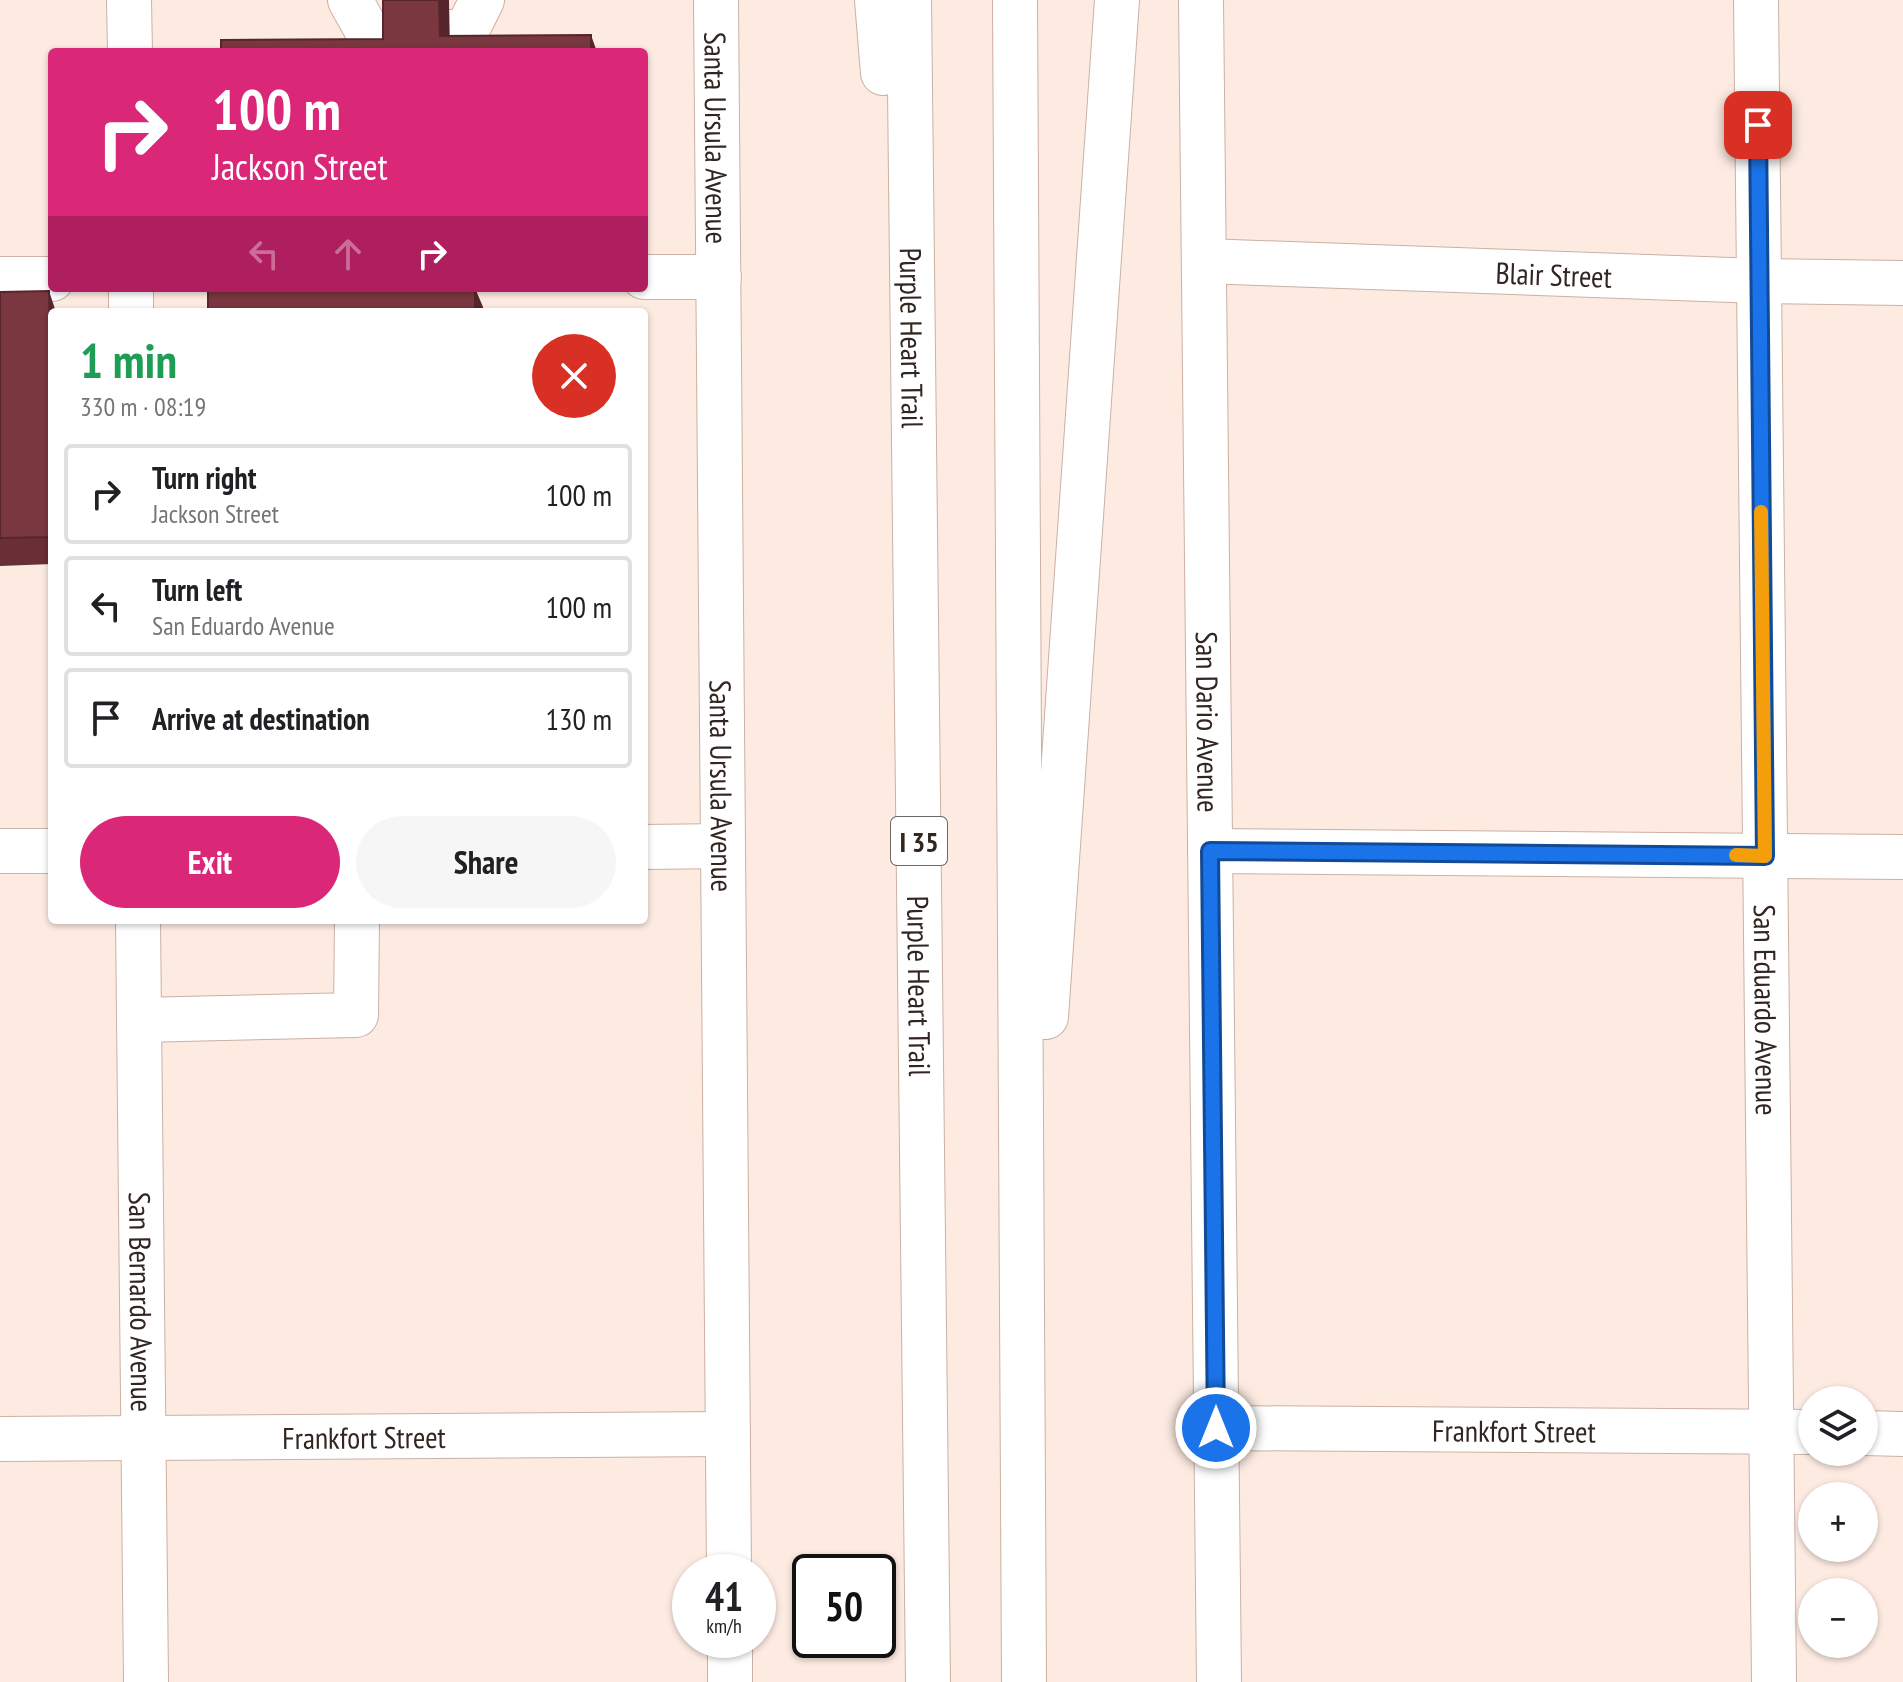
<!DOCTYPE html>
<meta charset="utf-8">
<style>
body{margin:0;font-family:"PT Sans Narrow",sans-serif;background:#f6f6f6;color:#202124;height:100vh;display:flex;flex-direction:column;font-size:30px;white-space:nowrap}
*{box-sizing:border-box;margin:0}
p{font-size:26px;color:#757577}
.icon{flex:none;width:44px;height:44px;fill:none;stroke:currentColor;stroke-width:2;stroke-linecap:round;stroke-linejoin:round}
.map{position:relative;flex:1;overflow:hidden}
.panel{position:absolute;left:48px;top:308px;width:600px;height:616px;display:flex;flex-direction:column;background:#fff;border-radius:8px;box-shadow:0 2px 6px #0004}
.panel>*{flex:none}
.guide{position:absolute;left:48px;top:48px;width:600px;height:244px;border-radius:8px;box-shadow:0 2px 6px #0004;background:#db2777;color:#fff;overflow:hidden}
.fabs{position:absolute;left:1798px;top:1386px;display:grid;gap:16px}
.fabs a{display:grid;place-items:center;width:80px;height:80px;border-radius:50%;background:#fff;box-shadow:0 2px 6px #0004;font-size:40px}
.speed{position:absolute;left:672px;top:1554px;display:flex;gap:16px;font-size:40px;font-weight:700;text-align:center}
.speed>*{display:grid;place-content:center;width:104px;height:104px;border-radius:50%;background:#fff;box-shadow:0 2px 6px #0004;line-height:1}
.speed small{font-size:20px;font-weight:400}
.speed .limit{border:4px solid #111;border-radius:12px;background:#fff;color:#111}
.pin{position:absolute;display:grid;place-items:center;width:68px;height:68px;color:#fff;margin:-34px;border-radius:16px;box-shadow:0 4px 12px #0006}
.me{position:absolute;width:88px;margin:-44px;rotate:0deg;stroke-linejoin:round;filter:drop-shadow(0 0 6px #0008)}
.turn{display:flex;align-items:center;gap:28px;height:168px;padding:0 32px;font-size:36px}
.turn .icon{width:104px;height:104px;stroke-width:2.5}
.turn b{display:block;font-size:56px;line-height:68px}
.lanes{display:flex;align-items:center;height:76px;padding:0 32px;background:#0003;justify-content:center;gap:40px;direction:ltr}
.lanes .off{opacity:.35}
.round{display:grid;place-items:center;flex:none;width:84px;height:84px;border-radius:42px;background:#f6f6f6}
.head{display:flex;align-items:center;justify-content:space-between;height:136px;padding:0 32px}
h1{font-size:48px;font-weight:700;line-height:60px;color:#1e9e55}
.button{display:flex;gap:16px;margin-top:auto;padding:16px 32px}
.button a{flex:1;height:92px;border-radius:48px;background:#db2777;color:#fff;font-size:32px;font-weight:700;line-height:92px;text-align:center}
.button a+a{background:#f6f6f6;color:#202124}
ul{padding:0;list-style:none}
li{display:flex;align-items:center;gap:24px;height:100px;margin:0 16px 12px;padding:0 16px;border:4px solid #e0e0e0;border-radius:8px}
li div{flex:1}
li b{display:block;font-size:30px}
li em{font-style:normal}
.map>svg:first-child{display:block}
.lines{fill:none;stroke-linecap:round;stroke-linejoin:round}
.minor-casing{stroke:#ccb0a3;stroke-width:46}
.major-casing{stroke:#ccb0a3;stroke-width:46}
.highway-casing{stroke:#ccb0a3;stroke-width:46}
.minor{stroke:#fff;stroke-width:44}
.major{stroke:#fff;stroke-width:44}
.highway{stroke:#fff;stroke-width:44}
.wall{fill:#6a2f36}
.shaded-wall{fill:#56262c}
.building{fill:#7b373f;stroke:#56262c;stroke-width:2}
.route-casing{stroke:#114b97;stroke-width:20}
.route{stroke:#1a73e8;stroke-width:14}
.slow{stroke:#f59e0b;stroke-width:14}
.labels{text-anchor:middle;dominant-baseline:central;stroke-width:8;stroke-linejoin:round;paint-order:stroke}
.shield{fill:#fff;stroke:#6f6764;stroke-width:2}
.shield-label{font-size:28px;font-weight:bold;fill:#312621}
.street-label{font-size:30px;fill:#312621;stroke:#fff}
</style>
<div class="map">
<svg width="1903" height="1682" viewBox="0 0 1903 1682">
<rect width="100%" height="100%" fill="#fdebe2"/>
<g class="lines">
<g class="minor-casing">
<g id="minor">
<path d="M350,0L369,34H393"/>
<path id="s1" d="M1756,0L1774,1682"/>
<path d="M449,32H466L482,0"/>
<path id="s2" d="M1204,261L1759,281L1903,283"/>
<path d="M644,277H719"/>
<path d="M0,279H52"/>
<path d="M644,847L723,846"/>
<path d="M0,851H52"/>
<path d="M1210,851L1903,857"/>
<path d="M139,1020L356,1015L357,920"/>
<path id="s3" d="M1216,1428L1812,1432"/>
<path d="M1864,1433L1903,1434"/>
<path id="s4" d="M0,1439L728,1434"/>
</g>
</g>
<g class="major-casing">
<g id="major">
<path d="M129,0L130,52"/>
<path id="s5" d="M716,0L729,1572"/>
<path id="s6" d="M1201,0L1219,1682"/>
<path d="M131,288V312"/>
<path id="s7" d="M138,920L146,1682"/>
<path d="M730,1640V1682"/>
</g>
</g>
<g class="highway-casing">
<g id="highway">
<path d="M877,0L883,73"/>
<path id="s8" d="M909,0L928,1682"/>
<path d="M1015,0L1024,1682"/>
<path d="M1046,1017L1117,0"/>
</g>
</g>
<use href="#minor" class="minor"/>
<use href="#major" class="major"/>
<use href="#highway" class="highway"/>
</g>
<path class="wall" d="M0,292L52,312V564L0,566Z"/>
<g class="shaded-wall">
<path d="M439,0H449L450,52L440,36Z"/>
<path d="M591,35L597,52H591Z"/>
<path d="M475,288L483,307V312H475Z"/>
<path d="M49,291L56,312H52V457Z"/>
</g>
<g class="building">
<path d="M383,0H439L440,36L591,35V52H221V40L383,39Z"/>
<path d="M309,288H475V312H208V290Z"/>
<path d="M49,291L52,457V537L0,538V292Z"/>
</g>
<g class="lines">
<g class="route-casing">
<path id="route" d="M1216,1428L1210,851L1765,856L1758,125"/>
</g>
<use href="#route" class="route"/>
<path class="slow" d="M1736,855L1765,856L1761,512"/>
</g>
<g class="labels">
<rect class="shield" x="891" y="817" width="56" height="48" rx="6"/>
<g class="shield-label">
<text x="919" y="841">I 35</text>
</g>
<g class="street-label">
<text stroke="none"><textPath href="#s5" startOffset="138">Santa Ursula Avenue</textPath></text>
<text stroke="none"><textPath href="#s2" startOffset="350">Blair Street</textPath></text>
<text stroke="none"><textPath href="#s8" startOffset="338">Purple Heart Trail</textPath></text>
<text stroke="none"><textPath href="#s6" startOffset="722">San Dario Avenue</textPath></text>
<text stroke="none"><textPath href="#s5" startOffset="786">Santa Ursula Avenue</textPath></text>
<text stroke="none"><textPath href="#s8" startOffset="986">Purple Heart Trail</textPath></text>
<text stroke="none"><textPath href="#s1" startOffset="1010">San Eduardo Avenue</textPath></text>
<text stroke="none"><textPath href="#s7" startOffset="382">San Bernardo Avenue</textPath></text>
<text stroke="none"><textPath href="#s3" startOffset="298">Frankfort Street</textPath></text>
<text stroke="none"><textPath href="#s4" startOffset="364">Frankfort Street</textPath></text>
</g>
</g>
</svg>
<div class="fabs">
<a><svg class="icon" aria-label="layers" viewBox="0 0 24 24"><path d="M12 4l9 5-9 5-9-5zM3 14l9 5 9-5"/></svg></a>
<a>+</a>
<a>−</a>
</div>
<div class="speed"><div>41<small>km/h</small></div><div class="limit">50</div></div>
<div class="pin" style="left:1758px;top:125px;background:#d93025"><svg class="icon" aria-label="arrive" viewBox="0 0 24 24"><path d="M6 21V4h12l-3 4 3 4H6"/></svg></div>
<svg class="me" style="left:1216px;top:1428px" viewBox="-20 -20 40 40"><circle r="17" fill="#1a73e8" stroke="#fff" stroke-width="3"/><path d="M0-11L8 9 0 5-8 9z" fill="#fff"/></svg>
<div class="guide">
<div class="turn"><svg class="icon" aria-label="right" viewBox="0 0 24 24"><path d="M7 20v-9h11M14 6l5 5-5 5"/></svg><div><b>100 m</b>Jackson Street</div></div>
<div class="lanes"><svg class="icon off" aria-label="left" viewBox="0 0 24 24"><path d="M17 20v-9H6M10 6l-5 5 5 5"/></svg><svg class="icon off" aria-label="ahead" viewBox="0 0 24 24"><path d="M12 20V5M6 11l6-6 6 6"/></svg><svg class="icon" aria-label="right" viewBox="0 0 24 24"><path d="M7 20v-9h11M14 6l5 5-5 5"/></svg></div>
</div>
<section class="panel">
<div class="head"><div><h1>1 min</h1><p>330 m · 08:19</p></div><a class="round" style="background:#d93025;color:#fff"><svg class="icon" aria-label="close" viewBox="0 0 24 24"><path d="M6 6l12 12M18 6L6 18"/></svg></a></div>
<ul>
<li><svg class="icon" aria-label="right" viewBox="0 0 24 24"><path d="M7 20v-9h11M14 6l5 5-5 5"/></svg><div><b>Turn right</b><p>Jackson Street</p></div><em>100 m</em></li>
<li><svg class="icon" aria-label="left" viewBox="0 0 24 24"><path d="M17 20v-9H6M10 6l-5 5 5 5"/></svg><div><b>Turn left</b><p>San Eduardo Avenue</p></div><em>100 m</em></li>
<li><svg class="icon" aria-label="arrive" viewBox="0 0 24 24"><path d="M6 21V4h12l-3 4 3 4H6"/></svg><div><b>Arrive at destination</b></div><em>130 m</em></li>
</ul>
<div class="button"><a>Exit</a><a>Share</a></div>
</section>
</div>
